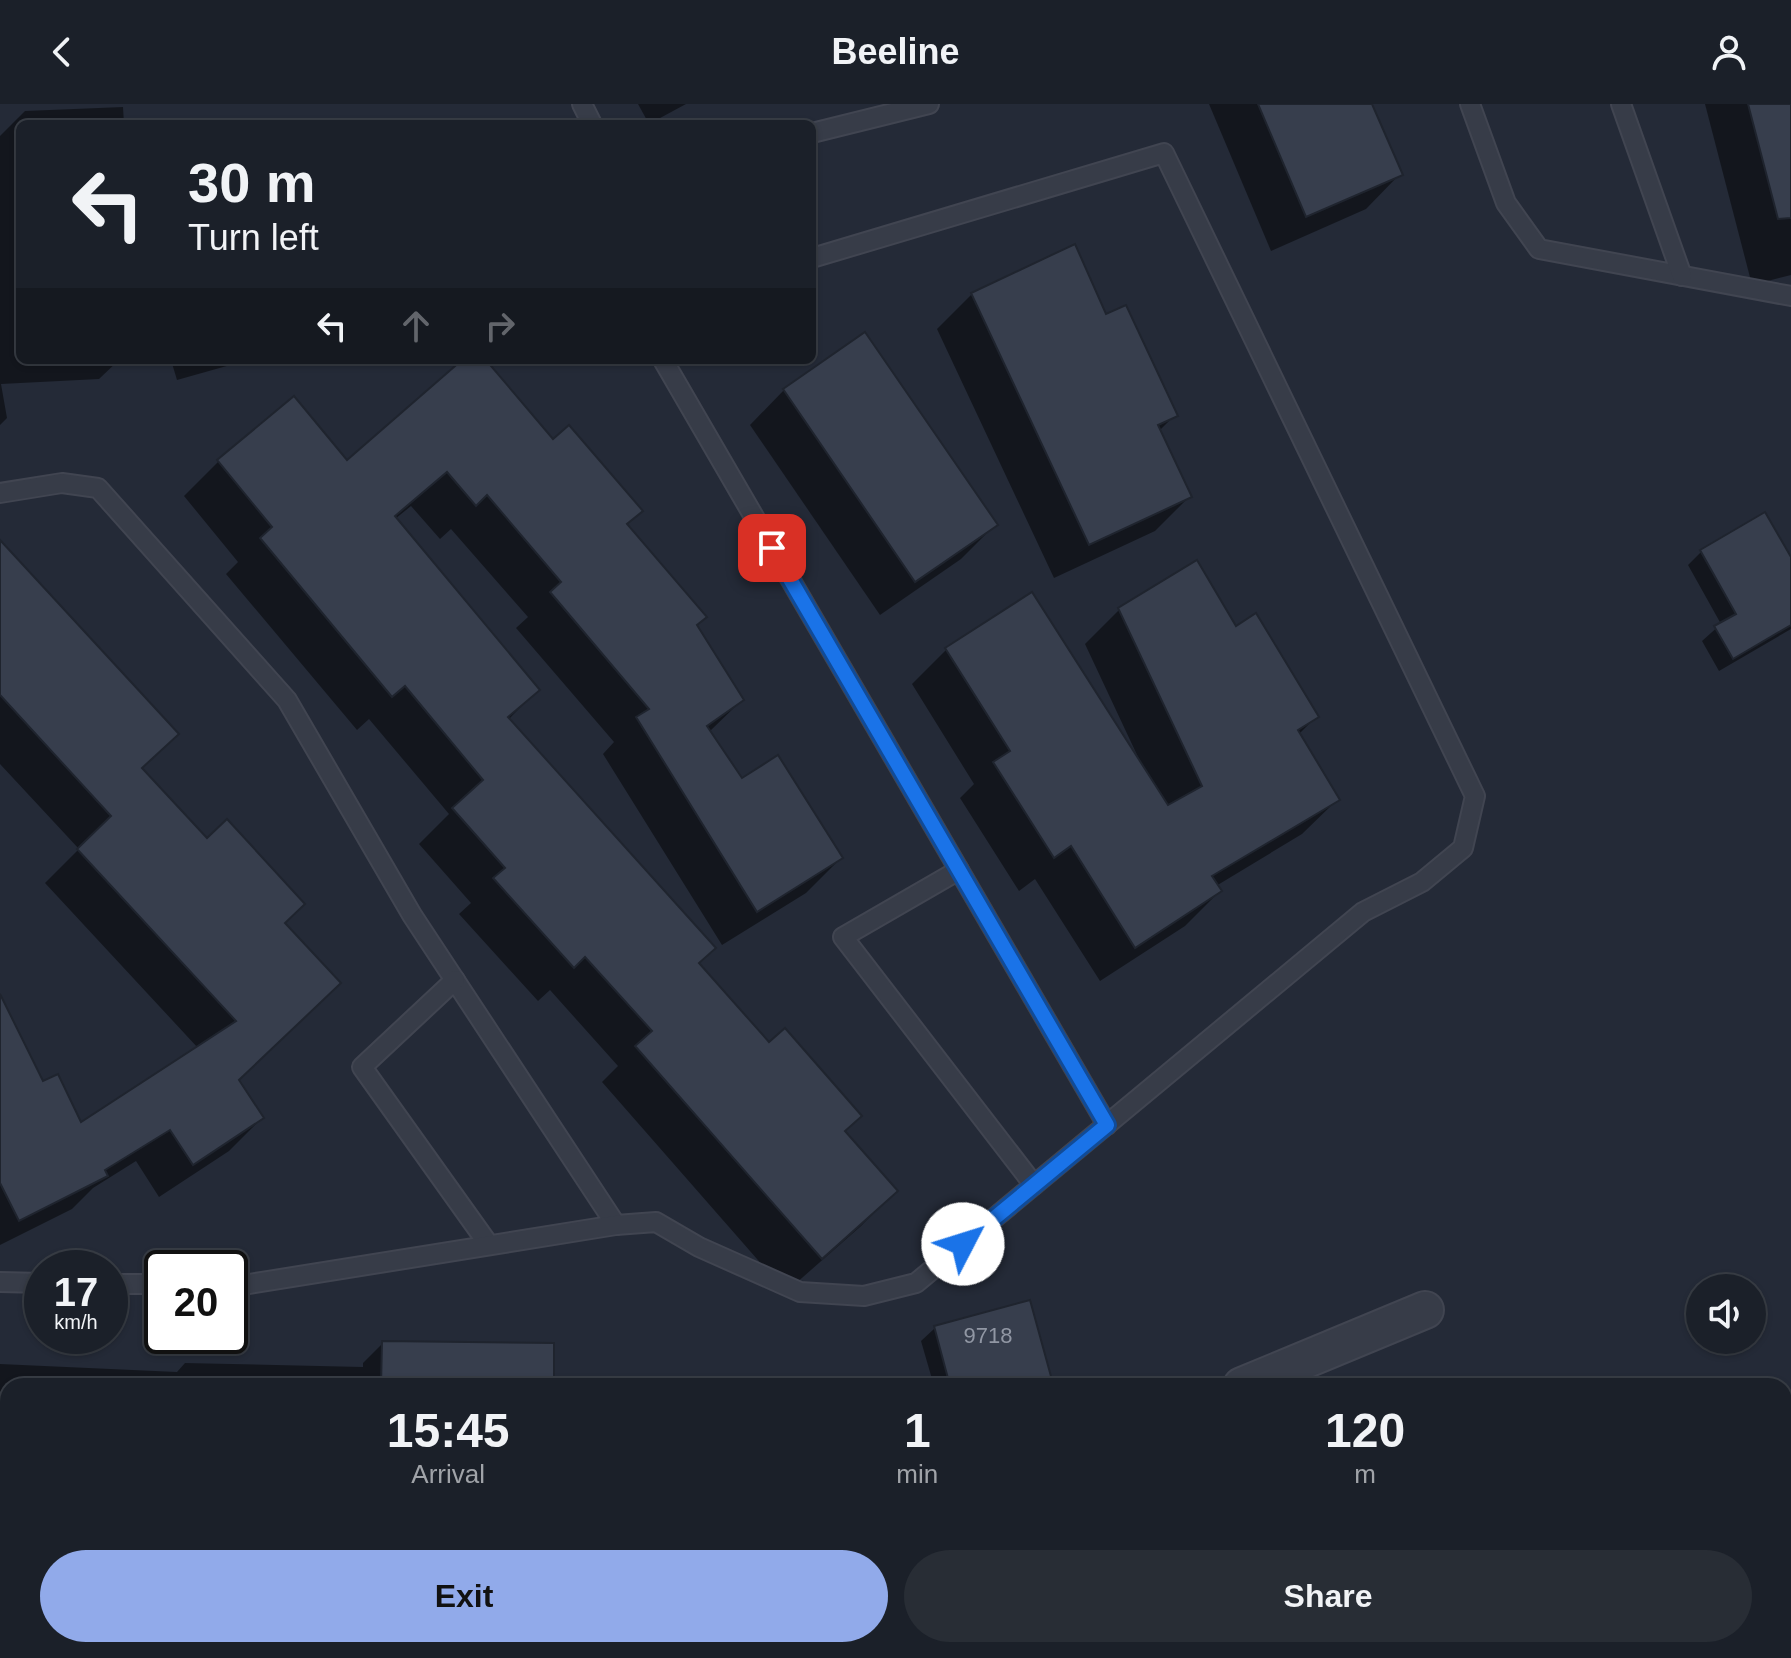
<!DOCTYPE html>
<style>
body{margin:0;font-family:Helvetica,sans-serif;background:#282d35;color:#f1f3f6;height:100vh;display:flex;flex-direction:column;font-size:30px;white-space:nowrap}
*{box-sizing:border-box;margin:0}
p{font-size:26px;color:#a0a3a8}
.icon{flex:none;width:44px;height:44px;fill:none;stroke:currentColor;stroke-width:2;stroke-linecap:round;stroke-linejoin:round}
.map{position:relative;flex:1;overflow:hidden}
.details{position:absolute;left:0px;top:1274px;width:1792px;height:280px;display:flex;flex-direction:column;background:#1b2029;border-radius:24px 24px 0 0;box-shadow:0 2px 6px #0004,0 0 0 2px #393e46}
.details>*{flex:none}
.hud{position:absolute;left:16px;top:16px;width:800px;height:244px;border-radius:12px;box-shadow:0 2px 6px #0004,0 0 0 2px #393e46;background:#1b2029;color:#f1f3f6;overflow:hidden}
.buttons{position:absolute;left:1686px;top:1170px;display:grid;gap:16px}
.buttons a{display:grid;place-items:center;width:80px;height:80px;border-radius:50%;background:#1b2029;box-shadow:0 2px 6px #0004,0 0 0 2px #393e46;font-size:40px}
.speed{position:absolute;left:24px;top:1146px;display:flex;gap:16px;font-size:40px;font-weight:700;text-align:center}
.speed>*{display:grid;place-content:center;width:104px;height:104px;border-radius:50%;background:#1b2029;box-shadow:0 2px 6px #0004,0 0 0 2px #393e46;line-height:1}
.speed small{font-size:20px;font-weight:400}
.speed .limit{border:4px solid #111;border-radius:12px;background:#fff;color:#111}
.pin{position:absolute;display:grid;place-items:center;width:68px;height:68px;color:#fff;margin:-34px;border-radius:16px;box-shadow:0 4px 12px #0006}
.me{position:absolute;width:88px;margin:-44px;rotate:50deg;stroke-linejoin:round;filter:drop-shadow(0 0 6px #0008)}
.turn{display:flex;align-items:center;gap:28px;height:168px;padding:0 40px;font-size:36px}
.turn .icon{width:104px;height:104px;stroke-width:2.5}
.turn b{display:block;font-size:56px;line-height:68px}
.lanes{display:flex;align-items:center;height:76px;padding:0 40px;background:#0003;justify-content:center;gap:40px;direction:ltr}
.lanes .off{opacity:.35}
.eta{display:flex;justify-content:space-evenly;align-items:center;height:136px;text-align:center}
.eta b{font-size:48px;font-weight:600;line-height:56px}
.action{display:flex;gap:16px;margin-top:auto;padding:16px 40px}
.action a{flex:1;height:92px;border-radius:48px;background:#91aaea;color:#111;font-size:32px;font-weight:600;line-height:92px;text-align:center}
.action a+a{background:#282d35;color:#f1f3f6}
header{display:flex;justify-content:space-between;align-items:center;height:104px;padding:0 40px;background:#1b2029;font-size:36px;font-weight:600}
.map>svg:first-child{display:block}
.green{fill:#263438}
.shadow{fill:#0007}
.building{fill:#373e4d;stroke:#1f242e;stroke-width:2}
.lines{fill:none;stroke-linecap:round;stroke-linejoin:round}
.lane-casing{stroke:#414551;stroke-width:22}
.street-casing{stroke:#414551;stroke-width:40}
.lane{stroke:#373c48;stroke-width:18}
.street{stroke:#373c48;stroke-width:36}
.route-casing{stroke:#114b97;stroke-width:20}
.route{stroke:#1a73e8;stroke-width:14}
.labels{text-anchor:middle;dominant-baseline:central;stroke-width:8;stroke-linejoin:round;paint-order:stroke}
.number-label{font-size:22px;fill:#9197a4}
</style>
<header><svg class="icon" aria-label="back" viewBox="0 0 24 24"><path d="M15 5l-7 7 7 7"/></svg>Beeline<svg class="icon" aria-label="person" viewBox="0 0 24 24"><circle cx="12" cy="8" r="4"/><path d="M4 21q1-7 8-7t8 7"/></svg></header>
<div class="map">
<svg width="1791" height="1554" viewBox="0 0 1791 1554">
<rect width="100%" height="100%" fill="#242a37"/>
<path class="green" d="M1791,1438V1554H1236L1274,1546H1784V1439Z"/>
<g class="shadow">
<path d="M638,0H686L649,20Z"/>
<path d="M1209,0H1370L1400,70L1366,105L1271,147Z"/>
<path d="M1705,0H1791V171L1752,181Z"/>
<path d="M123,3L124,20H20V256H119L99,275L1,280L7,314L0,321V32L25,7Z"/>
<path d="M972,190L1175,311L1159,327L1190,392L1155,427L1054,474L937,225Z"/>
<path d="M171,256H248L177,276Z"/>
<path d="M465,256H483L625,421L695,522L742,596L709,628L741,677L841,754L806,789L722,841L603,650L614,638L516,524L528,513L451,425L440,435L411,402L395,415L537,586L508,616L697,860L895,1087L861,1122L786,1188L602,978L618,962L550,886L538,897L459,810L471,799L419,740L449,710L369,615L357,626L226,470L238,458L184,392L218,358L294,294L347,359Z"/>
<path d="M784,286L996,420L961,455L880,511L750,321Z"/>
<path d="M1764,411L1791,457V525L1719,567L1702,537L1721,520L1688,461L1701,448Z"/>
<path d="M0,472L141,665L283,819L237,976L262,1014L229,1047L159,1093L136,1057L93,1084L72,1105L0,1141V894L42,980L81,1021L198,944L45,779L79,745L0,660Z"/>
<path d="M1120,505L1236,525L1316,613L1298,631L1337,696L1302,730L1216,782L1220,787L1185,822L1100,877L1035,775L1019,787L960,694L974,680L912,580L946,546L1135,654L1138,653L1085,540Z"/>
<path d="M935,1224L1050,1275L1043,1282H934L921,1237Z"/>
<path d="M383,1239L552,1282H8V1375L0,1374V1260L177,1268L185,1259L363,1263V1259Z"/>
</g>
<g class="building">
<path d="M1258,0H1372L1403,71L1306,113Z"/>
<path d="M1748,0H1791V114L1778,115Z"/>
<path d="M1075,140L1106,210L1126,201L1178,312L1158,321L1192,393L1089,441L971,189Z"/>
<path d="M865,228L998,421L915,478L783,285Z"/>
<path d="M462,256H486L553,335L569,321L643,407L627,420L707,513L697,521L744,596L707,622L742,674L778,651L843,754L757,808L636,613L649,605L550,488L561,478L487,391L476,402L447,368L395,412L540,586L508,613L716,844L699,859L769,938L785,924L862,1012L845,1027L898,1087L822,1155L635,942L652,927L585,853L574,864L493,774L505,764L452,704L483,676L405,582L392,593L260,434L272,423L217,356L294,292L347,356Z"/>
<path d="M1765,408L1791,453V521L1733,555L1714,522L1736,510L1700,446Z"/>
<path d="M0,436L179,630L142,664L207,734L227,715L305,800L285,819L341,879L239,976L264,1014L193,1061L170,1026L105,1066L108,1072L19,1117L0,1079V890L43,977L58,970L81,1018L236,917L77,745L111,712L0,591Z"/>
<path d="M1197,456L1236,522L1256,509L1319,613L1298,626L1340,696L1212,772L1222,787L1135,844L1071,742L1054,754L993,658L1010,647L945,544L1032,488L1168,701L1202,682L1118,504Z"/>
<path d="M1030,1196L1052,1276L1029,1282H950L934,1222Z"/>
<path d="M382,1237L554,1239V1282H381Z"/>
</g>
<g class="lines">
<g class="lane-casing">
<g id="lane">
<path d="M582,0L592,20"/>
<path d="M1470,0L1506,99L1539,145L1791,192"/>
<path d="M1621,0L1682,172"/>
<path d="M812,29L929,0"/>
<path d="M663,256L1107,1021"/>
<path d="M0,389L62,379L98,384L287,596L412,811L616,1121"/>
<path d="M959,766L843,833L1034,1081"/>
<path d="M455,876L362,963L489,1141"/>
<path d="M0,1178L42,1179"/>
<path d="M110,1180H162"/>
<path d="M230,1181H243L616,1121L656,1118L699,1143L800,1188L864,1192L916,1179L1363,808L1422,778L1463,744L1475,692L1164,49L812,154"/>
</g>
</g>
<g class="street-casing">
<g id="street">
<path d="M1242,1282L1425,1206"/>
<path d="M0,1486H8"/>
</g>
</g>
<use href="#lane" class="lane"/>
<use href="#street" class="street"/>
</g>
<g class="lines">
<g class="route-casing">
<path id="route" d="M772,444L1107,1021L963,1140"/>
</g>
<use href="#route" class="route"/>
</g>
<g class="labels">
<g class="number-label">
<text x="988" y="1231">9718</text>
</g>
</g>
</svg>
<div class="buttons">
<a><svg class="icon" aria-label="sound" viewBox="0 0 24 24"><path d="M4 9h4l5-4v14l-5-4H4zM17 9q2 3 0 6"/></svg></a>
</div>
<div class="speed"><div>17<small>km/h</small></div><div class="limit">20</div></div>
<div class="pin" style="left:772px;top:444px;background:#d93025"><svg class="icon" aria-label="arrive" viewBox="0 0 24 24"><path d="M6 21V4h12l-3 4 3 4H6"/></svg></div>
<svg class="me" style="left:963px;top:1140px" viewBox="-20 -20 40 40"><circle r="19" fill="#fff"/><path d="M0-13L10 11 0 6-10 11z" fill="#1a73e8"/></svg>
<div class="hud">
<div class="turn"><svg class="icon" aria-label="left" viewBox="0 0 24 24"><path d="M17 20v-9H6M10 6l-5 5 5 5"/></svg><div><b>30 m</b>Turn left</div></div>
<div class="lanes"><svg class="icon" aria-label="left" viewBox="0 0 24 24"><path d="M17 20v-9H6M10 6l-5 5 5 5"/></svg><svg class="icon off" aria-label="ahead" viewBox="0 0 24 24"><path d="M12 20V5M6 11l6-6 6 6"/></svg><svg class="icon off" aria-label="right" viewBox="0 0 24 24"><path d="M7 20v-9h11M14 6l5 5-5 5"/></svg></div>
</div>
<section class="details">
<div class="eta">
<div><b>15:45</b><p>Arrival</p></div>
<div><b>1</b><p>min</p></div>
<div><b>120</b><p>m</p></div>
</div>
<div class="action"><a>Exit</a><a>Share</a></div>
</section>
</div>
